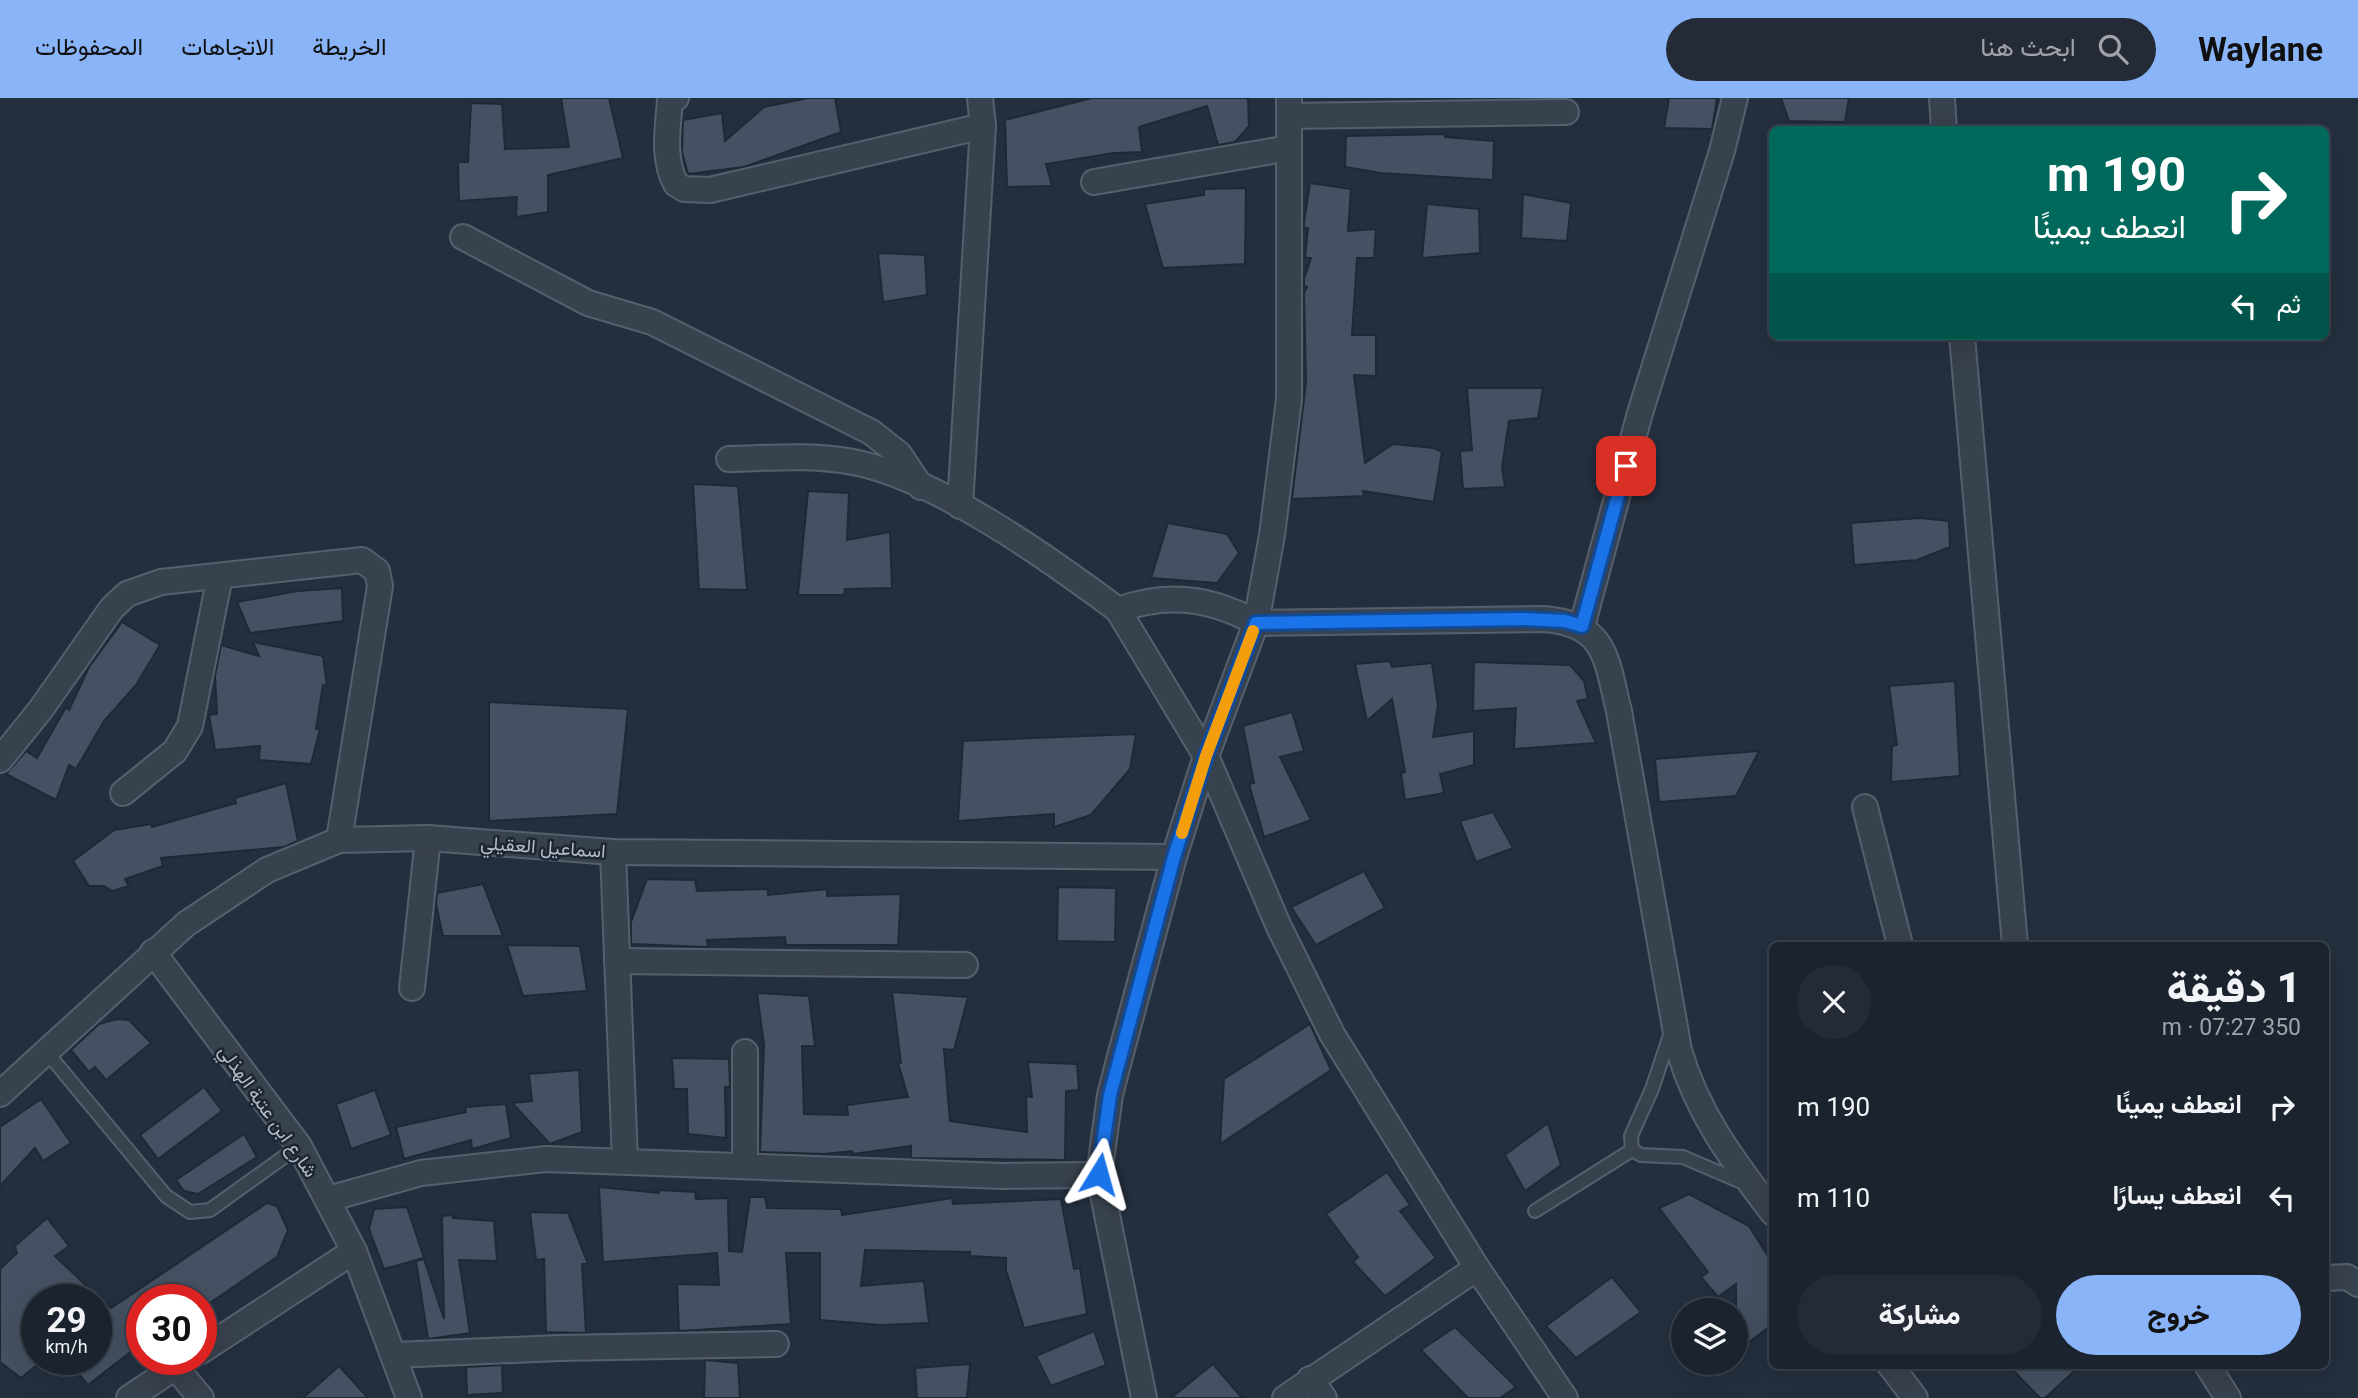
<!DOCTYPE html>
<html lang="ar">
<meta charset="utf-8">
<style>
body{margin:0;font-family:Roboto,Vazirmatn,sans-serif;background:#242b36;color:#f1f3f6;direction:rtl;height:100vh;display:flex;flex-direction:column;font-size:26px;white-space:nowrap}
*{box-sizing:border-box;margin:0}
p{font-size:23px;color:#a0a4aa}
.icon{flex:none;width:38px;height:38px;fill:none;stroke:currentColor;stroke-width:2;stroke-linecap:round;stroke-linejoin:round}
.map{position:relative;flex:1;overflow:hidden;direction:ltr}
.side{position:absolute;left:1769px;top:844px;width:560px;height:427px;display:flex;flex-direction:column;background:#1b232e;border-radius:10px;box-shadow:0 7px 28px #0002,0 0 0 2px #39404a;direction:rtl}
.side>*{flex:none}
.guide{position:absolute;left:1769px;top:28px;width:560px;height:214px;border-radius:10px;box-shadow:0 7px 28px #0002,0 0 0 2px #39404a;direction:rtl;background:#00695c;color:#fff;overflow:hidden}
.fabs{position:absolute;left:1671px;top:1200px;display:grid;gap:14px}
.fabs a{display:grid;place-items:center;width:77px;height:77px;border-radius:50%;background:#1b232e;box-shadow:0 7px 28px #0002,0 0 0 2px #39404a;font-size:35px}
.speed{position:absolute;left:21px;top:1186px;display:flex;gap:14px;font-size:35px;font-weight:700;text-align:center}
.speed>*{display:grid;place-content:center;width:91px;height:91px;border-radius:50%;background:#1b232e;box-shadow:0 7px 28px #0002,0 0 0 2px #39404a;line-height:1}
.speed small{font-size:18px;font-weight:400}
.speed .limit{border:10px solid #d22;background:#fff;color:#111}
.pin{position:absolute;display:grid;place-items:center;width:60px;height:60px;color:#fff;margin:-30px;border-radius:14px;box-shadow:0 4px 10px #0006}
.me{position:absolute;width:77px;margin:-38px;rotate:8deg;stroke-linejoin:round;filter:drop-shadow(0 0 5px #0008)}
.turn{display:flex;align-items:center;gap:24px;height:147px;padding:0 28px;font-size:32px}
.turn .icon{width:91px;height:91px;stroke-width:2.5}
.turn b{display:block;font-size:49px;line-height:60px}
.then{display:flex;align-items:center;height:66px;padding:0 28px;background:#0003;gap:14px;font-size:26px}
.round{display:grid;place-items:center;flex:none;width:74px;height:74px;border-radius:37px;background:#242b36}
.head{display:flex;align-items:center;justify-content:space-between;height:119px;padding:0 28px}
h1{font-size:42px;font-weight:800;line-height:52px}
.button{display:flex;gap:14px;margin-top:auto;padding:14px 28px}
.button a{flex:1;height:80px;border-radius:42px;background:#8ab4f8;color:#111;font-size:28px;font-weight:800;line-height:80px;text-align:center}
.button a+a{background:#242b36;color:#f1f3f6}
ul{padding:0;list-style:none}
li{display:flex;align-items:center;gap:21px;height:91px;padding:0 28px}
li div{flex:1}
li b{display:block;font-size:26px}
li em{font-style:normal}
header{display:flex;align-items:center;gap:42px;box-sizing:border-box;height:98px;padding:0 35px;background:#8ab4f8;color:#111}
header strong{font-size:33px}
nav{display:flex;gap:38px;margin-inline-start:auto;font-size:24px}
.search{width:490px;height:63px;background:#242b36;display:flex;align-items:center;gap:18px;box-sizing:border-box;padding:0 24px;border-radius:38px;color:#a0a4aa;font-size:26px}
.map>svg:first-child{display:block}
.building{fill:#455162;stroke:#1f2835;stroke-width:2}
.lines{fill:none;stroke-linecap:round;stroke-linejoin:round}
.service-casing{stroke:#565f6c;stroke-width:16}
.minor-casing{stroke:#565f6c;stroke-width:28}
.service{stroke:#38414e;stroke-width:12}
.minor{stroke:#38414e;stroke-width:24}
.route-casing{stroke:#114b97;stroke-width:18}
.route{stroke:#1a73e8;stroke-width:12}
.slow{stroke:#f59e0b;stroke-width:12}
.labels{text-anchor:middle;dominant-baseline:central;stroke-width:5;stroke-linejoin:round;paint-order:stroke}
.street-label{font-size:19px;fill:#b4bcc9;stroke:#1d2633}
</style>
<header>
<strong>Waylane</strong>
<div class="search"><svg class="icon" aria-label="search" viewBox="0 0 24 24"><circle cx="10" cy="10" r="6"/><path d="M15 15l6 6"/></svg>ابحث هنا</div>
<nav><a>الخريطة</a><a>الاتجاهات</a><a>المحفوظات</a></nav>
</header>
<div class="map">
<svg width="2358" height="1300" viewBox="0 0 2358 1300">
<rect width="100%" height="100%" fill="#242f3e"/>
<g class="building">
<path d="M561,0H609L623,60L548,77V114L516,119L517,99L459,103L458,64H468L471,5L502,6L505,51L569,49Z"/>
<path d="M808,0H835L841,34L744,69L688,76L682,54L683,22L722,15L725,43L764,9Z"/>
<path d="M1092,0H1248L1249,28L1235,44L1218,47L1207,8L1139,29L1142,54L1114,55L1046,66L1052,88L1007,89L1005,22Z"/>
<path d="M1669,0H1717L1712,31L1664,30Z"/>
<path d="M1781,0H1849L1845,24L1789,23Z"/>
<path d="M1445,36V39L1494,43L1493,82L1381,75L1345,69L1346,38Z"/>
<path d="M1310,85L1351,91L1348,133L1376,131L1374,160H1357L1352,237H1376V278L1354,277L1365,365L1393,346L1434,350L1442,354L1434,404L1363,393L1364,398L1292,401L1306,284L1304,195L1307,189L1304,188V181L1311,160H1305L1308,130H1304V124Z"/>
<path d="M1246,90L1245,166L1163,170L1145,106L1204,97V91Z"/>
<path d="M1523,96L1571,105L1567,143L1521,140Z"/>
<path d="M1427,106L1479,111L1480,155L1422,160Z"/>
<path d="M878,155L925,157L927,197L883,204Z"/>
<path d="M1467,290H1543L1538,320L1509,323L1502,369L1505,389L1463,391L1460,353L1472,352Z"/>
<path d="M693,386L738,388L747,492L699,491Z"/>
<path d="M808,393L849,395L847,442L890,434L892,490L845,491L844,497H798Z"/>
<path d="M1920,420L1949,423L1950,449L1917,462L1854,467L1851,425Z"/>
<path d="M1168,425L1227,436L1239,455L1217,485L1151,480Z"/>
<path d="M342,490L343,523L250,535L237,504L298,493Z"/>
<path d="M122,524L160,547L136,587L104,623L76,671L69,667L56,702L6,676L26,653L37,660L66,609L69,612L89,569Z"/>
<path d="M253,544L323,558L327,588L323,587L316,631H320L311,666L259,662L260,648L215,652L209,617L217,616L215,578L221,547L259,558Z"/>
<path d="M1390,563L1392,569L1432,565L1438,607L1433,639L1474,633V667L1440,676L1444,695L1405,702L1401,675L1405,674L1392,601L1367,623L1355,566Z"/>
<path d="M1474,564L1570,567L1584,583L1588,601L1577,603L1596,645L1514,651L1516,610L1473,613Z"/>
<path d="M1955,583L1960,678L1891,684L1892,648L1897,647L1889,588Z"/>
<path d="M489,604L628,611L617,716L489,723Z"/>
<path d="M1292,614L1304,653L1280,659L1311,722L1264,739L1249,686L1254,685L1243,628Z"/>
<path d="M1136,636L1130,671L1091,717L1054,729V716L958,723L963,643Z"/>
<path d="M1759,653L1736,698L1659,704L1655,661Z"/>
<path d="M286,685L298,743L284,749L161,760L163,768L125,781L129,788L112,793L104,788H89L73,763L114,732L151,726L152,729L236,705L235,700Z"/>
<path d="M1493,714L1513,750L1476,764L1460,723Z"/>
<path d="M1364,773L1385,810L1316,847L1291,809Z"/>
<path d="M647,781L695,782L697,793L768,791V797L827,791V798L901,796L898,847H786L785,839L707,842L708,849L631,846V824Z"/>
<path d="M483,786L503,838H443L436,806L437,795Z"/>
<path d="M1058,789L1116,790L1115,844L1057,843Z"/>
<path d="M507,847L580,848L587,893L523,898Z"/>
<path d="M892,894L968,899L954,952L944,951L950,1023L1027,1034L1026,998L1032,999L1028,964L1077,966L1079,992L1066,993L1065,1062L911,1060V1048L853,1056L852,1053L824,1056L760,1054L764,947L757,895L809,898L815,948H802L804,1016L848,1017L847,1007L908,999L898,965H901Z"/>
<path d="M117,921L129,922L151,945L106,982L95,969L89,974L71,952L99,926Z"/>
<path d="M1310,926L1331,972L1220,1046L1224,981Z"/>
<path d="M672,960L729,961L730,989H725L726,1040L688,1036L687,991H674Z"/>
<path d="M579,972L582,1034L550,1046L512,1005L532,1003L529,976Z"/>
<path d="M204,989L222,1013L158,1061L140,1037Z"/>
<path d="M375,992L391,1037L351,1051L336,1006Z"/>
<path d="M41,1001L71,1045L43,1063L35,1050L0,1088V1029Z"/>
<path d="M506,1006L511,1040L472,1051L471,1042L404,1061L396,1029L466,1014L465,1009Z"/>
<path d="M1548,1025L1561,1067L1525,1093L1505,1057Z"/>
<path d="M244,1036L257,1059L198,1096L184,1093L176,1082Z"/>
<path d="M1387,1074L1410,1107L1400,1113L1436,1160L1385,1198L1353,1164L1358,1159L1326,1116Z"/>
<path d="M599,1089L659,1095V1092L695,1094L696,1101L728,1100L729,1153L742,1154L750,1099H765L767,1110L841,1111L842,1117L952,1100L953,1106L1061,1101L1074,1171L1080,1170L1087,1216L1024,1230L1006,1172V1160L970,1158V1154L865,1152L861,1188L924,1183L929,1225L881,1227L820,1222V1155H786L791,1226L679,1233L677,1186L719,1187L717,1155L603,1164Z"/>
<path d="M1689,1096L1749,1128L1773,1166V1226L1748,1245L1736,1232V1186L1718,1199L1701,1179L1708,1174L1659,1110Z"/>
<path d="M267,1105L277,1108L288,1132L277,1159L201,1211V1202H142V1245L88,1287L67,1262H96V1197L111,1210Z"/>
<path d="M407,1109L424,1160L384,1171L369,1131L374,1111Z"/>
<path d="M530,1114L568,1115L588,1166H582L586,1235L546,1234L544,1161L536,1162Z"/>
<path d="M452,1117L453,1120L494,1123L497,1163L459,1162L470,1235L428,1241L416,1163L424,1161L444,1221L442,1118Z"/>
<path d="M47,1120L69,1148L55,1158L91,1192L75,1202H37V1267L21,1280L0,1264V1171L17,1155L15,1148Z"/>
<path d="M1612,1179L1641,1214L1576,1260L1546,1228Z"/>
<path d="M1455,1229L1516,1289L1500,1300H1468L1421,1252Z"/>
<path d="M1094,1233L1106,1267L1051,1288L1036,1258Z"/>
<path d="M705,1262L738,1265L740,1300H704Z"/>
<path d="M970,1266L967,1300H917L915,1270Z"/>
<path d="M1213,1266L1242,1300H1171Z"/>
<path d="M502,1267L503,1295L467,1297L466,1269Z"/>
<path d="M2008,1267H2081L2045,1300H2040Z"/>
<path d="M339,1268L368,1300H303Z"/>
</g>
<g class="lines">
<g class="service-casing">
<g id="service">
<path d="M1670,937L1652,991L1631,1038L1632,1052L1641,1057L1683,1059L1746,1086"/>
<path d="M45,952L166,1098L190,1114L210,1112L299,1048"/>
<path d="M1535,1113L1632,1052"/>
</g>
</g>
<g class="minor-casing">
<g id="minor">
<path d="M676,0L670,2C668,29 662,61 676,86L684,91L710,92L983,28"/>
<path d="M1942,0L1944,32"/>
<path d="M1289,18L1566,14"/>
<path d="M1094,84L1289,50"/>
<path d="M463,139L588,205L652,224L871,334L899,356L921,389"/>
<path d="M1962,238L2015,847"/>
<path d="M729,361C770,360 812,356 853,364C935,379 1051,462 1118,512"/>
<path d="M960,408L983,28L980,0"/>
<path d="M1582,528L1640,315L1722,53L1735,0"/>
<path d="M0,662L41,611L112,510L127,496L161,484L362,462L377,473L380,488L339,742"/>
<path d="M123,695L175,653L190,628L220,478"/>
<path d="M1865,709L1900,847"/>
<path d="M613,754L625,1063"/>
<path d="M153,854L299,1048L354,1153L409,1300"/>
<path d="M617,863L965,867"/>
<path d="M412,890L428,740"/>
<path d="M745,954V1067"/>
<path d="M0,996L186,826L267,772L339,742L428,740L613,754L1174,759"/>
<path d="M328,1101L421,1075L546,1061L1003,1078L1099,1077"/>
<path d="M2326,1180L2347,1179L2358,1186"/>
<path d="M201,1253L354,1153"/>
<path d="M394,1257L559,1250L776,1246"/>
<path d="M1890,1267L1915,1300"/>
<path d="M2207,1267L2228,1300"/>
<path d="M175,1269L201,1300"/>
<path d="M1310,1281L1324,1300"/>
<path d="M129,1300L186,1262"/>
<path d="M1144,1300L1099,1077L1110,997L1118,966L1174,759L1206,658L1256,525L1272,437L1289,301V0"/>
<path d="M1285,1300L1477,1170"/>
<path d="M1565,1300L1477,1170L1332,936L1279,829L1206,658L1118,512C1166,494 1211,499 1256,525L1544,521C1607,526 1606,561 1619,613L1679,952C1697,1015 1733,1063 1773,1115"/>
</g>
</g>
<use href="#service" class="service"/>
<use href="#minor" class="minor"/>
</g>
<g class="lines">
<g class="route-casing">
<path id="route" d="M1099,1076L1110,997L1174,759L1206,658L1256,525L1524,521L1565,523L1582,528L1626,368"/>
</g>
<use href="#route" class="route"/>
<path class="slow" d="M1182,735L1206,658L1253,533"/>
</g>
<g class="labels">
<g class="street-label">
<text transform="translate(543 749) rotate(4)">اسماعيل العقيلي</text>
<text transform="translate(268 1013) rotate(55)">شارع ابن عتبة الهذلي</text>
</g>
</g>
</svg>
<div class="fabs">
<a><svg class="icon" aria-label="layers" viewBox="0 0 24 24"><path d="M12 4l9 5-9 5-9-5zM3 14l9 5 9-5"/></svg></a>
</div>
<div class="speed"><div>29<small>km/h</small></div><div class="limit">30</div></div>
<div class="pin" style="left:1626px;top:368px;background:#d93025"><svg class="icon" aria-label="arrive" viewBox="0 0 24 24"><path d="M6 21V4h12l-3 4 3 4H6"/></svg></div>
<svg class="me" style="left:1099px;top:1076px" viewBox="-20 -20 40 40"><path d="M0-17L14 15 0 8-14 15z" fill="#1a73e8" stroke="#fff" stroke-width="4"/></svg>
<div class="guide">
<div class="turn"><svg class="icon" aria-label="right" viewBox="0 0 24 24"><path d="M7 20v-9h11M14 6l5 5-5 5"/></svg><div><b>190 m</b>انعطف يمينًا</div></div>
<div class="then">ثم<svg class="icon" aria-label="left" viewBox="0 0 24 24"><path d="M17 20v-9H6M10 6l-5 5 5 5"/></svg></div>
</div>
<section class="side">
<div class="head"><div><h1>1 دقيقة</h1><p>350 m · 07:27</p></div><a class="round"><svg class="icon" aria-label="close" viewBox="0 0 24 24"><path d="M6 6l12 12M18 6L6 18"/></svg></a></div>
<ul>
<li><svg class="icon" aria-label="right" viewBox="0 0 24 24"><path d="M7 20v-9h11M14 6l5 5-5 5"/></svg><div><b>انعطف يمينًا</b></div><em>190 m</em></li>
<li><svg class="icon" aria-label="left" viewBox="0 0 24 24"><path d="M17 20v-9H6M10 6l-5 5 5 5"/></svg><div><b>انعطف يسارًا</b></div><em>110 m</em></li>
</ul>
<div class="button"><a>خروج</a><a>مشاركة</a></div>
</section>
</div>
